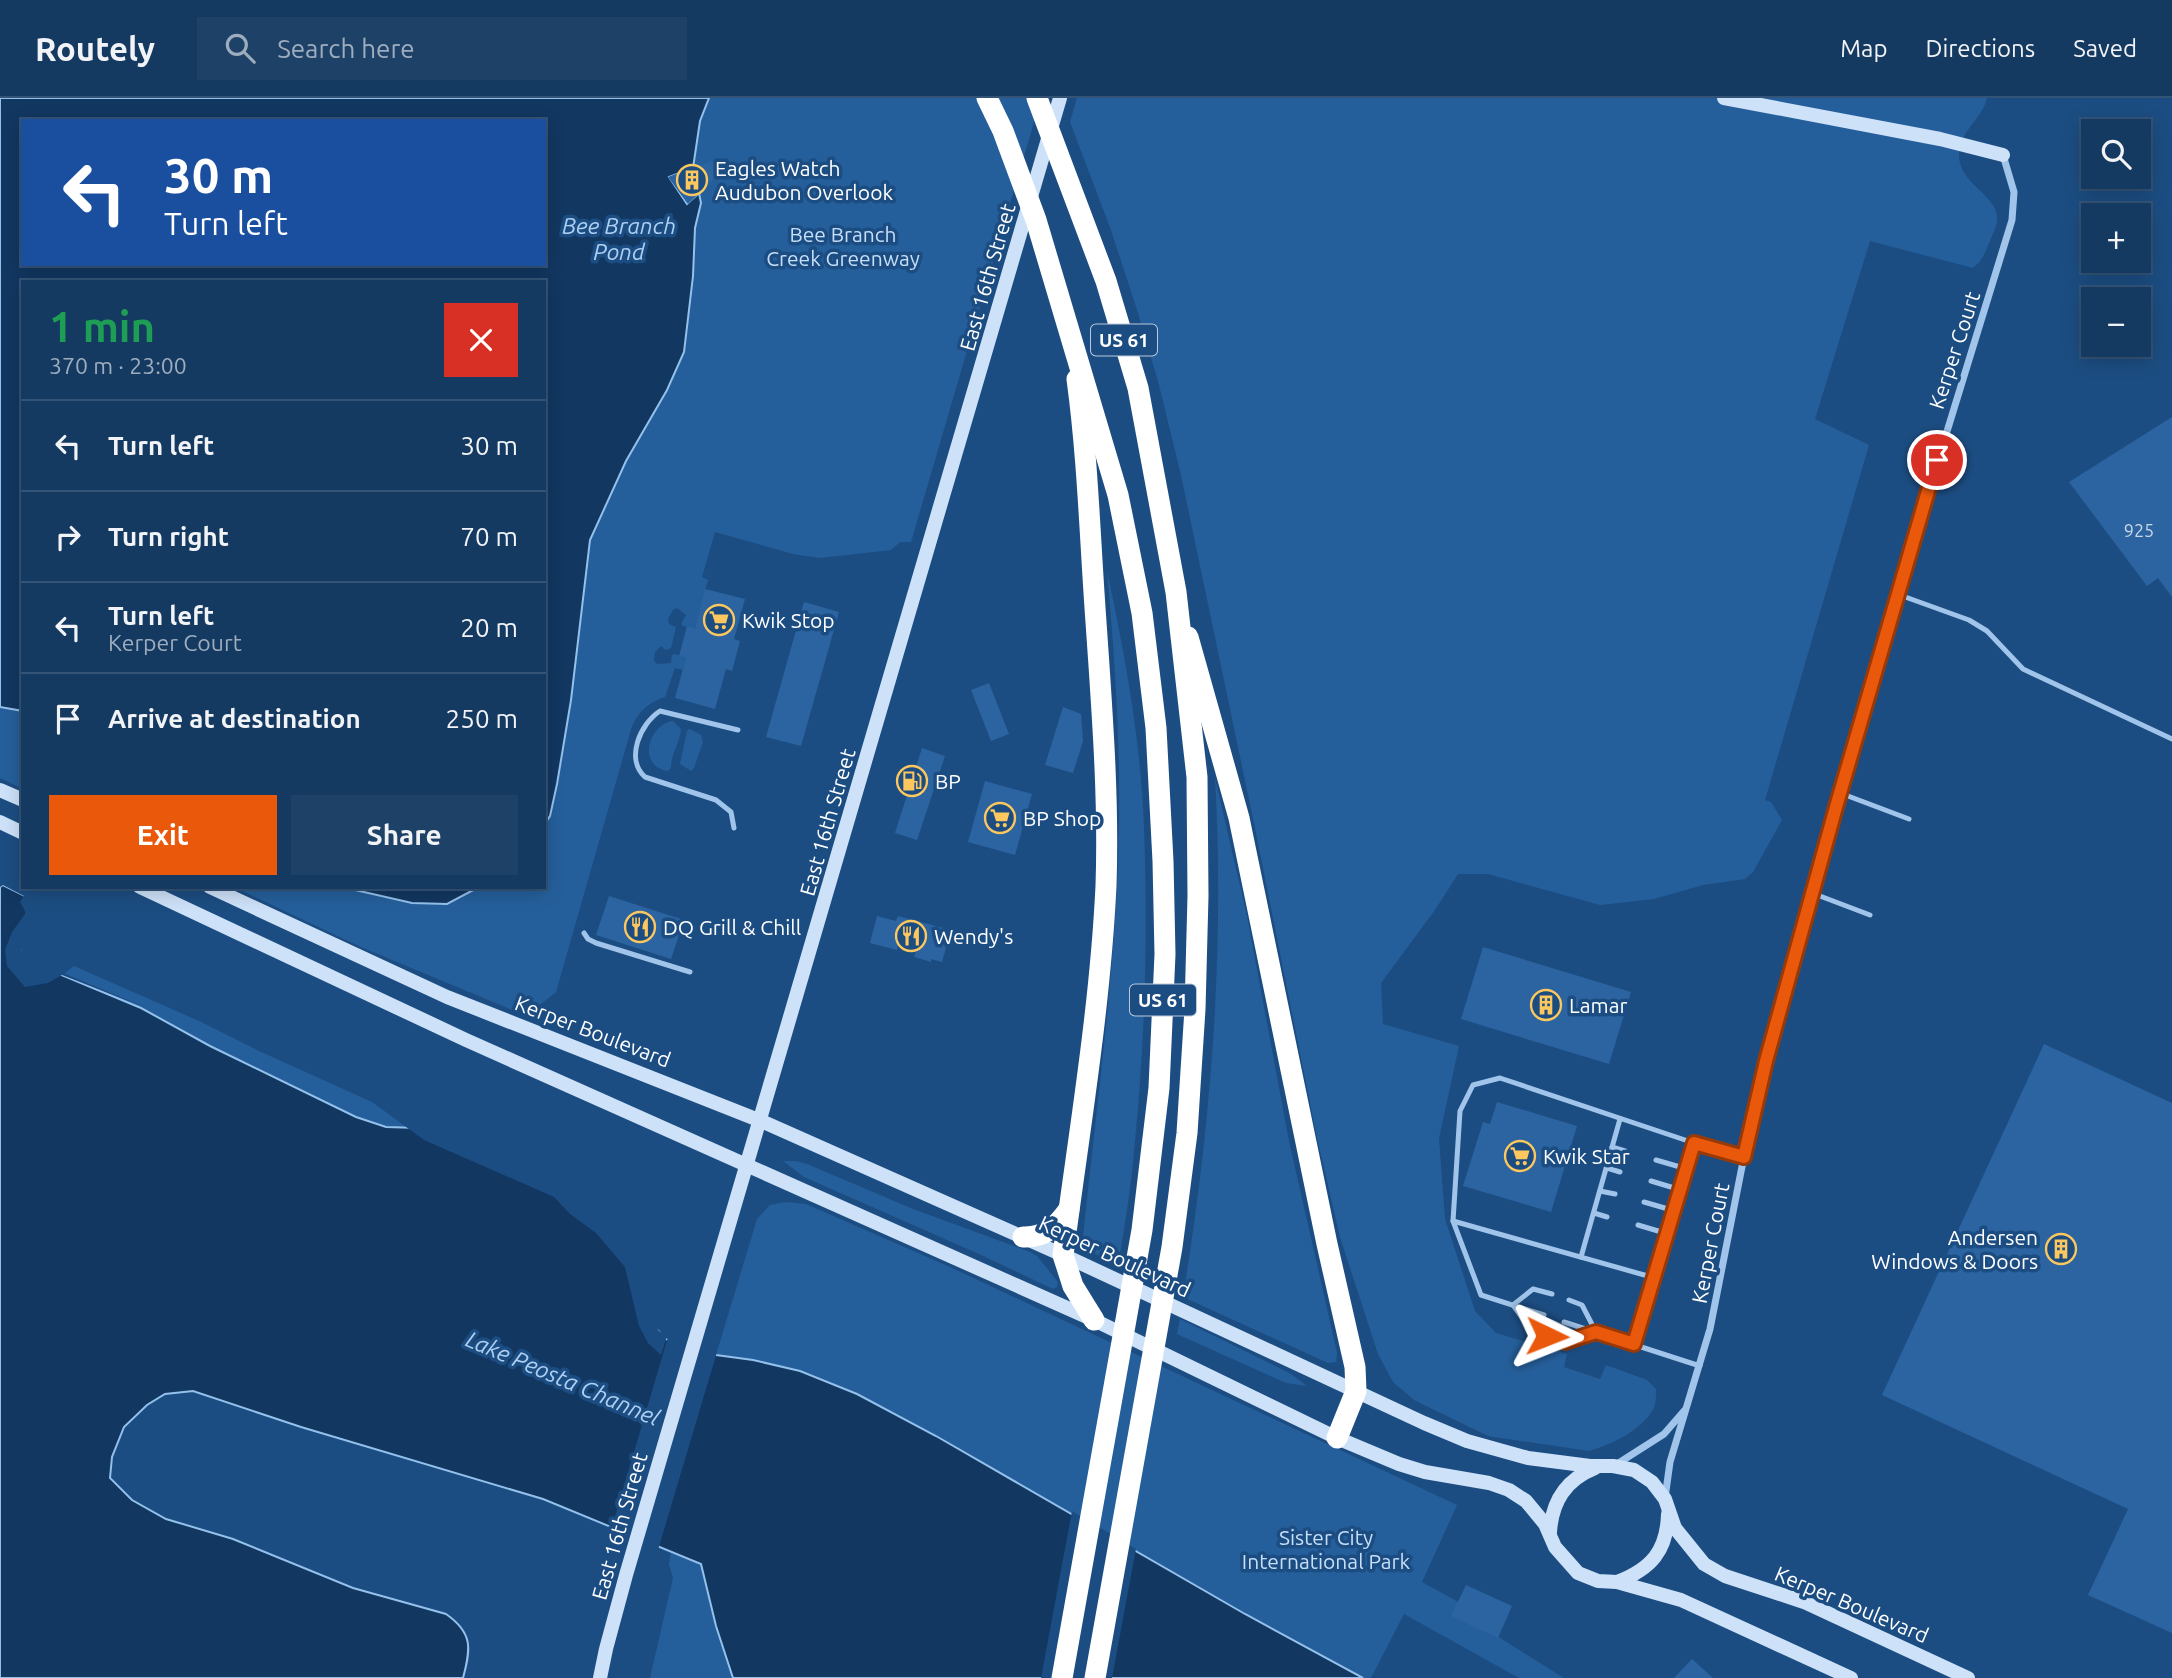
<!DOCTYPE html>
<meta charset="utf-8">
<style>
body{margin:0;font-family:Ubuntu,sans-serif;background:#1e4168;color:#f1f3f6;height:100vh;display:flex;flex-direction:column;font-size:26px;white-space:nowrap}
*{box-sizing:border-box;margin:0}
p{font-size:23px;color:#9dadbe}
.icon{flex:none;width:38px;height:38px;fill:none;stroke:currentColor;stroke-width:2;stroke-linecap:round;stroke-linejoin:round}
.map{position:relative;flex:1;overflow:hidden}
.drawer{position:absolute;left:21px;top:182px;width:525px;height:609px;display:flex;flex-direction:column;background:#153a62;border-radius:0px;box-shadow:0 4px 18px #0003,0 0 0 2px #345477}
.drawer>*{flex:none}
.hud{position:absolute;left:21px;top:21px;width:525px;height:147px;border-radius:0px;box-shadow:0 4px 18px #0003,0 0 0 2px #345477;background:#1a4fa0;color:#fff;overflow:hidden}
.buttons{position:absolute;left:2081px;top:21px;display:grid;gap:14px}
.buttons a{display:grid;place-items:center;width:70px;height:70px;border-radius:0px;background:#153a62;box-shadow:0 4px 18px #0003,0 0 0 2px #345477;font-size:35px}
.pin{position:absolute;display:grid;place-items:center;width:60px;height:60px;color:#fff;margin:-30px;border:4px solid #fff;border-radius:50%;box-shadow:0 2px 7px #0007}
.me{position:absolute;width:77px;margin:-38px;rotate:92deg;stroke-linejoin:round;filter:drop-shadow(0 0 5px #0008)}
.turn{display:flex;align-items:center;gap:24px;height:147px;padding:0 28px;font-size:32px}
.turn .icon{width:91px;height:91px;stroke-width:2.5}
.turn b{display:block;font-size:49px;line-height:60px}
.round{display:grid;place-items:center;flex:none;width:74px;height:74px;border-radius:0px;background:#1e4168}
.head{display:flex;align-items:center;justify-content:space-between;height:119px;padding:0 28px}
h1{font-size:42px;font-weight:700;line-height:52px;color:#1e9e55}
.primary-button{display:flex;gap:14px;margin-top:auto;padding:14px 28px}
.primary-button a{flex:1;height:80px;border-radius:0px;background:#ea580c;color:#fff;font-size:28px;font-weight:700;line-height:80px;text-align:center}
.primary-button a+a{background:#1e4168;color:#f1f3f6}
ul{padding:0;list-style:none}
li{display:flex;align-items:center;gap:21px;height:91px;padding:0 28px;border-top:2px solid #345477}
li div{flex:1}
li b{display:block;font-size:26px}
li em{font-style:normal}
header{display:flex;align-items:center;gap:42px;box-sizing:border-box;height:98px;padding:0 35px;background:#153a62;border-bottom:2px solid #345477}
header strong{font-size:33px}
nav{display:flex;gap:38px;margin-inline-start:auto;font-size:24px}
.search{width:490px;height:63px;background:#1e4168;display:flex;align-items:center;gap:18px;box-sizing:border-box;padding:0 24px;border-radius:0px;color:#9dadbe;font-size:26px}
.map>svg:first-child{display:block}
.green{fill:#255f9b}
.water{fill:#123761;stroke:#94c1ec;stroke-width:2;fill-rule:evenodd}
.pier{fill:#1c4d82}
.building{fill:#2b64a0}
.lines{fill:none;stroke-linecap:round;stroke-linejoin:round}
.lane{stroke:#a1c5ea;stroke-width:5}
.street{stroke:#a1c5ea;stroke-width:7}
.secondary{stroke:#cde1f8;stroke-width:14}
.highway{stroke:#fff;stroke-width:21}
.highway-bridge{stroke:#fff;stroke-width:21}
.route-casing{stroke:#983908;stroke-width:18}
.route{stroke:#ea580c;stroke-width:12}
.labels{text-anchor:middle;dominant-baseline:central;stroke-width:7;stroke-linejoin:round;paint-order:stroke}
.number-label{font-size:18px;fill:#cad8e7}
.shield{fill:#1c4d82;stroke:#bbcada;stroke-width:2}
.shield-label{font-size:19px;font-weight:bold;fill:#fff}
.poi-label{font-size:21px;fill:#fff;stroke:#1c4d82;text-anchor:start}
.park-label{font-size:21px;fill:#c6def8;stroke:#1c4d82}
.street-label{font-size:21px;fill:#fff;stroke:#1c4d82}
.water-label{font-size:23px;font-style:italic;fill:#adcff2;stroke:#1c4d82}
</style>
<header>
<strong>Routely</strong>
<div class="search"><svg class="icon" aria-label="search" viewBox="0 0 24 24"><circle cx="10" cy="10" r="6"/><path d="M15 15l6 6"/></svg>Search here</div>
<nav><a>Map</a><a>Directions</a><a>Saved</a></nav>
</header>
<div class="map">
<svg width="2172" height="1580" viewBox="0 0 2172 1580">
<rect width="100%" height="100%" fill="#1c4d82"/>
<g class="green">
<path d="M709,0H1041L911,444H900L891,452L820,460L793,456L715,434L702,479L708,482L695,530L683,528L681,526L686,517L677,510L673,512L668,521L669,526L676,529L671,550L666,552L661,548L655,554L654,563L657,566L671,565L672,557L675,556L686,560L683,572L675,570L665,599C649,604 639,613 632,628L556,894L531,914L522,916L361,849L234,789H342L412,805L446,806L479,789H544V727L550,718L557,686L571,602L590,442L626,363L667,293L684,254L693,178L695,130L701,105L688,106L700,23Z"/>
<path d="M1077,0H1987C1983,19 1961,33 1959,53C1956,87 1999,96 1997,122C1997,128 1992,137 1990,143C1985,154 1983,162 1973,170L1870,143L1815,321L1869,347L1765,702L1771,704L1782,722L1753,774L1745,781L1703,787L1654,801L1600,807L1488,776H1458L1435,812L1381,885L1383,926L1459,948L1439,1040L1445,1121L1475,1213L1496,1235L1567,1256L1564,1269L1600,1281L1606,1267L1647,1282L1656,1291C1656,1298 1656,1307 1653,1312C1639,1334 1612,1346 1589,1353L1488,1338L1414,1302L1393,1284L1378,1256L1340,1139L1316,1035L1255,730L1181,377L1158,283L1138,215L1111,132L1070,24Z"/>
<path d="M1107,473C1125,557 1141,644 1144,730C1148,838 1145,946 1134,1053C1131,1092 1124,1130 1118,1169L1082,1148C1095,1021 1113,894 1118,766C1122,668 1116,571 1107,473Z"/>
<path d="M0,609L23,613V691L0,680Z"/>
<path d="M673,623L681,631C680,645 671,655 671,670L668,673C636,668 649,626 673,623Z"/>
<path d="M690,631L701,637L703,644L694,670L691,673L680,666L687,633Z"/>
<path d="M1215,680L1247,818L1289,1043L1337,1255L1336,1264L1328,1265L1183,1199C1211,1028 1225,853 1215,680Z"/>
<path d="M74,868L199,923L259,953L372,1004L424,1042L390,1038L62,877Z"/>
<path d="M783,1063H796L807,1066L913,1111L1030,1154L1037,1158L1058,1184L1057,1189L1053,1191L979,1156L804,1079Z"/>
<path d="M786,1104L806,1106L952,1170L1457,1407L1422,1484L1460,1505L1457,1513L1564,1580H1519L1404,1516L1371,1580H1363L1245,1516L936,1338L857,1296L800,1273L753,1262L716,1257L757,1121L770,1107Z"/>
<path d="M1180,1221L1291,1276L1307,1288L1286,1285L1177,1236Z"/>
<path d="M671,1453L701,1466L716,1528L733,1580H650L673,1480L669,1466Z"/>
</g>
<g class="water">
<path d="M0,0H709L700,23L693,70L669,79L687,106L699,95L701,105L695,130L693,178L684,254L667,292L626,363L590,442L571,602L557,686L550,718L544,727V184H23V613L0,609ZM23,23H544V166H23Z"/>
<path d="M3,787L25,798L30,807L17,841L23,861L141,910L210,948L356,1019L386,1029L419,1030L492,1059L626,1141L651,1224L665,1241L716,1257L753,1262L800,1273L857,1296L936,1338L1245,1516L1363,1580H733L716,1528L701,1466L543,1401L301,1329L193,1293L165,1296L147,1307L124,1329L112,1359L110,1380L132,1402L166,1421L233,1441L353,1490L446,1516C473,1535 471,1550 463,1580H0V789Z"/>
<path d="M342,789H479L447,806L412,805Z"/>
</g>
<g class="pier">
<path d="M4,783L27,796L36,815L21,842V851L25,859L152,912L62,877L48,885L25,889L7,868L5,852L12,834L26,815L20,804L24,798L3,787L0,789V785Z"/>
<path d="M402,1026L420,1027L538,1073L579,1098L628,1138L640,1155L646,1200L654,1222L659,1233L667,1238L661,1257L648,1245L639,1228L625,1169L596,1135L570,1116L554,1099L424,1042Z"/>
<path d="M668,1239L717,1254L658,1452L611,1432Z"/>
<path d="M1072,1413L1136,1451L1112,1580H1041Z"/>
</g>
<g class="building">
<path d="M712,63L720,75L688,106L668,79Z"/>
<path d="M2172,319V499L2158,480L2147,488L2069,384Z"/>
<path d="M705,491L745,501L734,541L740,543L732,573L726,571L715,611L675,600L686,560L679,558L687,528L695,530Z"/>
<path d="M804,504L839,514L801,648L766,639Z"/>
<path d="M989,585L1009,636L991,643L971,592Z"/>
<path d="M1063,609L1081,616L1083,643L1073,675L1045,667Z"/>
<path d="M922,650L945,658L917,742L895,735Z"/>
<path d="M985,683L1032,696L1015,757L968,744Z"/>
<path d="M609,798L684,822L671,861L596,837Z"/>
<path d="M877,818L896,823L898,818L951,832L942,864L931,861V864L914,859L916,853L898,848L897,852L870,845Z"/>
<path d="M1483,849L1631,894L1609,966L1461,921Z"/>
<path d="M2044,946L2172,1005V1535L2088,1497L2128,1411L1882,1297Z"/>
<path d="M1497,1004L1577,1028L1551,1114L1463,1088L1483,1024L1490,1026Z"/>
<path d="M1466,1487L1512,1508L1498,1540L1451,1518Z"/>
<path d="M1692,1561L1713,1580H1674Z"/>
</g>
<g class="lines">
<g class="lane">
<path d="M1897,496L1969,522L1987,533L2023,571L2172,641"/>
<path d="M1840,695L1909,721"/>
<path d="M734,730L731,714L716,702L645,679C625,661 640,626 660,613L738,632"/>
<path d="M1812,795L1870,817"/>
<path d="M584,835L588,841L596,845L690,874"/>
<path d="M1612,1049L1625,1053"/>
<path d="M1656,1062L1687,1071"/>
<path d="M1607,1070L1620,1074"/>
<path d="M1651,1083L1681,1092"/>
<path d="M1600,1093L1615,1096"/>
<path d="M1644,1104L1675,1113"/>
<path d="M1594,1115L1607,1119"/>
<path d="M1453,1123L1655,1180"/>
<path d="M1638,1127L1668,1136"/>
<path d="M1581,1159L1620,1021"/>
<path d="M1552,1196L1533,1191L1513,1207L1530,1231L1565,1244L1596,1234L1582,1207L1569,1202"/>
<path d="M1544,1217L1481,1197L1453,1123L1460,1013L1473,987L1500,980L1694,1045L1744,1059"/>
<path d="M1564,1224L1700,1268"/>
<path d="M1635,1246L1694,1045"/>
</g>
<g class="street">
<path d="M1617,1366L1664,1336L1684,1313"/>
<path d="M1665,1400L1670,1364L1710,1231L1750,1028L1766,963L1836,709L1897,496L2012,122L2014,94L2003,57"/>
</g>
<g class="secondary">
<path d="M1724,0L1940,41L2003,57"/>
<path d="M0,692L23,702"/>
<path d="M0,724L23,735"/>
<path d="M140,789L466,942L1094,1222L1337,1340L1399,1366L1425,1374L1489,1385L1509,1392L1526,1403L1545,1426L1555,1449L1578,1475L1598,1483L1617,1484L1681,1502L1851,1580"/>
<path d="M210,789L447,899L761,1023L1063,1157L1424,1325L1467,1343L1528,1360L1590,1368H1613L1634,1372L1652,1384L1665,1401L1675,1430L1704,1466L1725,1478L1804,1504L1968,1580"/>
<path d="M1550,1434C1552,1404 1565,1382 1595,1370"/>
<path d="M1617,1484C1651,1471 1667,1453 1668,1416"/>
<path d="M600,1580L606,1551L626,1477L1060,0"/>
</g>
<g class="highway">
<path d="M1077,281C1088,362 1090,443 1096,524C1102,612 1109,700 1106,788C1100,912 1079,1034 1063,1157L1073,1188L1094,1222"/>
<path d="M1188,539L1239,720L1327,1146L1355,1269L1356,1293L1337,1340"/>
<path d="M1023,1139C1045,1140 1057,1128 1069,1111"/>
</g>
<g class="highway-bridge">
<path d="M987,0L1003,33L1036,122L1118,397L1142,515L1156,630L1163,763L1165,856L1159,990L1142,1132L1062,1580"/>
<path d="M1037,0L1106,183L1138,290L1176,494L1197,679L1198,798L1195,911L1187,1035L1172,1149L1095,1580"/>
</g>
</g>
<g class="lines">
<g class="route-casing">
<path id="route" d="M1547,1238L1565,1244L1596,1234L1634,1246L1694,1045L1744,1059L1766,963L1836,709L1937,362"/>
</g>
<use href="#route" class="route"/>
</g>
<defs>
<g id="building-ring" transform="scale(1.575)"><circle r="9.5" fill="#1c4d82" stroke="#fbc75e" stroke-width="1.5"/><path d="M-4-6H4V6H1V3H-1V6H-4ZM-2.5-4.3h1.7v1.8h-1.7ZM.8-4.3h1.7v1.8H.8ZM-2.5-1h1.7V.8h-1.7ZM.8-1h1.7V.8H.8Z" fill="#fbc75e"/></g>
<g id="supermarket-ring" transform="scale(1.575)"><circle r="9.5" fill="#1c4d82" stroke="#fbc75e" stroke-width="1.5"/><path d="M-6-5.5h2.5l.6 2H6L4.5 2H-2.5L-4.4-4H-6ZM-1.5 3.2a1.3 1.3 0 1 0 .1 0ZM3 3.2a1.3 1.3 0 1 0 .1 0Z" fill="#fbc75e"/></g>
<g id="fuel-ring" transform="scale(1.575)"><circle r="9.5" fill="#1c4d82" stroke="#fbc75e" stroke-width="1.5"/><path d="M-5.5-6h7V0h2V4h1.3V-2.5L3-4.5l.8-.8L6-3V5H2.5V1h-1V6h-7ZM-4.2-4.7v3.2H.2V-4.7Z" fill="#fbc75e"/></g>
<g id="restaurant-ring" transform="scale(1.575)"><circle r="9.5" fill="#1c4d82" stroke="#fbc75e" stroke-width="1.5"/><path d="M-5-6h1v4h1v-4h1v4h1v-4h1v5L-1.5 .5V6h-2V.5L-5-1ZM5-6V6H3V1.5H1.5Q1.5-4 5-6Z" fill="#fbc75e"/></g>
</defs>
<g fill-rule="evenodd">
<use href="#building-ring" x="692" y="82"/>
<use href="#supermarket-ring" x="719" y="522"/>
<use href="#fuel-ring" x="912" y="683"/>
<use href="#supermarket-ring" x="1000" y="720"/>
<use href="#restaurant-ring" x="640" y="829"/>
<use href="#restaurant-ring" x="911" y="838"/>
<use href="#building-ring" x="1546" y="907"/>
<use href="#supermarket-ring" x="1520" y="1058"/>
<use href="#building-ring" x="2061" y="1151"/>
</g>
<g class="labels">
<g class="number-label">
<text x="2139" y="432">925</text>
</g>
<g class="shield">
<rect x="1091" y="226.5" width="66" height="31" rx="5"/>
<rect x="1130" y="886.5" width="66" height="31" rx="5"/>
</g>
<g class="shield-label">
<text x="1124" y="242">US 61</text>
<text x="1163" y="902">US 61</text>
</g>
<g class="poi-label">
<text x="715" y="70">Eagles Watch<tspan x="715" dy="24">Audubon Overlook</tspan></text>
<text x="742" y="522">Kwik Stop</text>
<text x="935" y="683">BP</text>
<text x="1023" y="720">BP Shop</text>
<text x="663" y="829">DQ Grill &amp; Chill</text>
<text x="934" y="838">Wendy's</text>
<text x="1569" y="907">Lamar</text>
<text x="1543" y="1058">Kwik Star</text>
<text x="2038" y="1139" text-anchor="end">Andersen<tspan x="2038" dy="24">Windows &amp; Doors</tspan></text>
</g>
<g class="park-label">
<text x="843" y="136">Bee Branch<tspan x="843" dy="24">Creek Greenway</tspan></text>
<text x="1326" y="1439">Sister City<tspan x="1326" dy="24">International Park</tspan></text>
</g>
<g class="street-label">
<text transform="translate(987 179) rotate(-74)">East 16th Street</text>
<text transform="translate(1954 252) rotate(-72)">Kerper Court</text>
<text transform="translate(827 724) rotate(-74)">East 16th Street</text>
<text transform="translate(593 933) rotate(21)">Kerper Boulevard</text>
<text transform="translate(1710 1145) rotate(-79)">Kerper Court</text>
<text transform="translate(1115 1158) rotate(25)">Kerper Boulevard</text>
<text transform="translate(619 1428) rotate(-74)">East 16th Street</text>
<text transform="translate(1852 1506) rotate(23)">Kerper Boulevard</text>
</g>
<g class="water-label">
<text x="619" y="127">Bee Branch<tspan x="619" dy="26">Pond</tspan></text>
<text transform="translate(563 1280) rotate(23)">Lake Peosta Channel</text>
</g>
</g>
</svg>
<div class="buttons">
<a><svg class="icon" aria-label="search" viewBox="0 0 24 24"><circle cx="10" cy="10" r="6"/><path d="M15 15l6 6"/></svg></a>
<a>+</a>
<a>−</a>
</div>
<div class="pin" style="left:1937px;top:362px;background:#d93025"><svg class="icon" aria-label="arrive" viewBox="0 0 24 24"><path d="M6 21V4h12l-3 4 3 4H6"/></svg></div>
<svg class="me" style="left:1547px;top:1238px" viewBox="-20 -20 40 40"><path d="M0-17L14 15 0 8-14 15z" fill="#ea580c" stroke="#fff" stroke-width="4"/></svg>
<div class="hud">
<div class="turn"><svg class="icon" aria-label="left" viewBox="0 0 24 24"><path d="M17 20v-9H6M10 6l-5 5 5 5"/></svg><div><b>30 m</b>Turn left</div></div>
</div>
<section class="drawer">
<div class="head"><div><h1>1 min</h1><p>370 m · 23:00</p></div><a class="round" style="background:#d93025;color:#fff"><svg class="icon" aria-label="close" viewBox="0 0 24 24"><path d="M6 6l12 12M18 6L6 18"/></svg></a></div>
<ul>
<li><svg class="icon" aria-label="left" viewBox="0 0 24 24"><path d="M17 20v-9H6M10 6l-5 5 5 5"/></svg><div><b>Turn left</b></div><em>30 m</em></li>
<li><svg class="icon" aria-label="right" viewBox="0 0 24 24"><path d="M7 20v-9h11M14 6l5 5-5 5"/></svg><div><b>Turn right</b></div><em>70 m</em></li>
<li><svg class="icon" aria-label="left" viewBox="0 0 24 24"><path d="M17 20v-9H6M10 6l-5 5 5 5"/></svg><div><b>Turn left</b><p>Kerper Court</p></div><em>20 m</em></li>
<li><svg class="icon" aria-label="arrive" viewBox="0 0 24 24"><path d="M6 21V4h12l-3 4 3 4H6"/></svg><div><b>Arrive at destination</b></div><em>250 m</em></li>
</ul>
<div class="primary-button"><a>Exit</a><a>Share</a></div>
</section>
</div>
